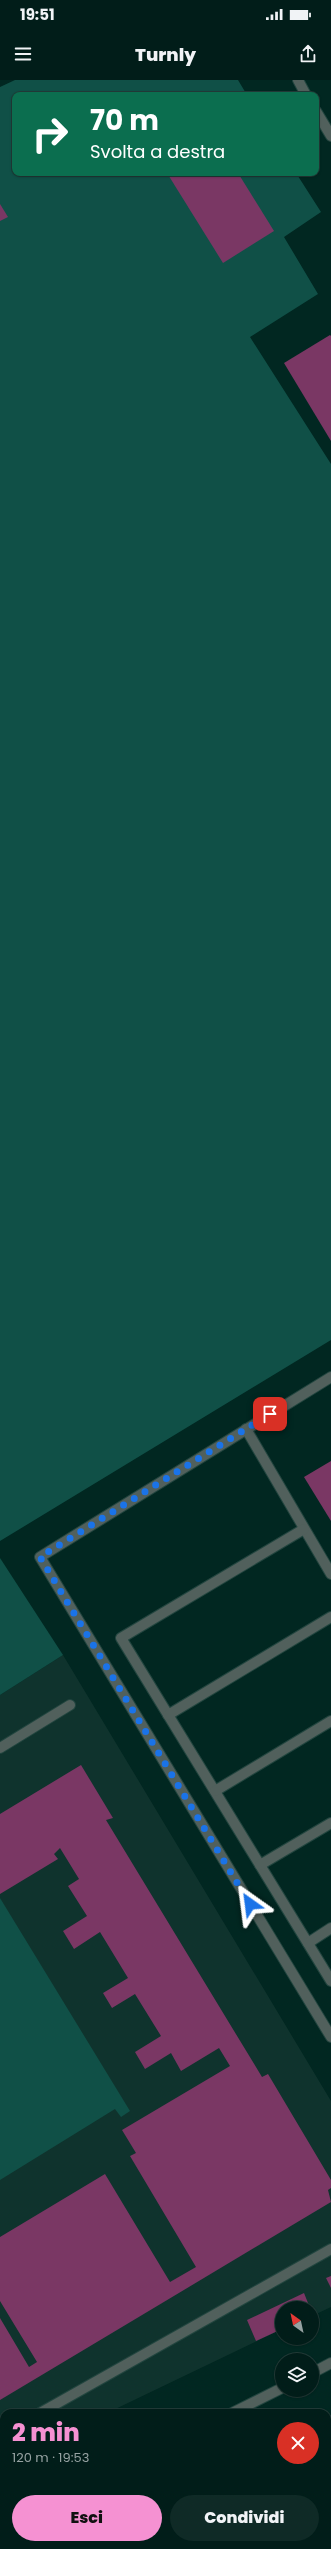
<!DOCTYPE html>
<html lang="it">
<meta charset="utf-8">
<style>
body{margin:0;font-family:Poppins,sans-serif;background:#0f2a26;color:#f1f3f6;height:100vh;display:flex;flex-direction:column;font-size:15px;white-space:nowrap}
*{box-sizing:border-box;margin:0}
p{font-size:13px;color:#96a2a2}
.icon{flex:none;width:22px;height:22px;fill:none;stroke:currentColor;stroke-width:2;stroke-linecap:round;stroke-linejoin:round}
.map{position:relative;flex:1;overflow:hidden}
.sheet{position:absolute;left:0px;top:2329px;width:331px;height:140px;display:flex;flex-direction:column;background:#011d19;border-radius:12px 12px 0 0;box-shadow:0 1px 3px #0004,0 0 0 1px #233b38}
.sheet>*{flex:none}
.banner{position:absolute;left:12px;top:12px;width:307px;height:84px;border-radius:8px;box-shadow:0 1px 3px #0004,0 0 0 1px #233b38;background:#0b6e4f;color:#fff;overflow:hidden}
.needle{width:26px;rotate:327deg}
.tools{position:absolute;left:275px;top:2221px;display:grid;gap:8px}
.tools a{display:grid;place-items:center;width:44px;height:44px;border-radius:50%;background:#011d19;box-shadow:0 1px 3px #0004,0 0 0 1px #233b38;font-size:20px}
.pin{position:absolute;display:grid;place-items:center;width:34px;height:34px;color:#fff;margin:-17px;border-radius:8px;box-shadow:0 2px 6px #0006}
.me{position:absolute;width:44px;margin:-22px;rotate:329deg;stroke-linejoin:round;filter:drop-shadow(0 0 3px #0008)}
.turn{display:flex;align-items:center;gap:14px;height:84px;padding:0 12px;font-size:18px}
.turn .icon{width:52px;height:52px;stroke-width:2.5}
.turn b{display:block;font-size:28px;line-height:34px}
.round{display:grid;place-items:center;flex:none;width:42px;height:42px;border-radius:21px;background:#0f2a26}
.head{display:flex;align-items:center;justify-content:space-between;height:68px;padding:0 12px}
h1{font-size:24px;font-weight:800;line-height:30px;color:#f591d2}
.cta{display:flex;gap:8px;margin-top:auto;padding:8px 12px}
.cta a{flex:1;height:46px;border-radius:24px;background:#f591d2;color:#111;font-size:16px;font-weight:800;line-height:46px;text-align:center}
.cta a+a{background:#0f2a26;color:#f1f3f6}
.status{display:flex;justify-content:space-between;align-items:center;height:28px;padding:0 20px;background:#011d19;direction:ltr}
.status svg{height:11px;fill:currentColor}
header{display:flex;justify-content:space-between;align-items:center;height:52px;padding:0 12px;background:#011d19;font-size:18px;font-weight:800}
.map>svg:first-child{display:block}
.built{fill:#0f332d}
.green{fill:#105047}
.building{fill:#7a3764}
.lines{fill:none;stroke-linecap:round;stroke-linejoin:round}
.service-casing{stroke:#22453f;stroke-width:12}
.minor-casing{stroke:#22453f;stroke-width:12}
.service{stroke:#51605c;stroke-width:10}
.minor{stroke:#51605c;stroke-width:10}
.route{stroke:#1a73e8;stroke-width:7;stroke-dasharray:0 12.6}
</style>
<div class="status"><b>19:51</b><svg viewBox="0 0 49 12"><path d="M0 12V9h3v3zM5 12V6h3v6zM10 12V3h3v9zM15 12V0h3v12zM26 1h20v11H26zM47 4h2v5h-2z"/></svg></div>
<header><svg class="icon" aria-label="menu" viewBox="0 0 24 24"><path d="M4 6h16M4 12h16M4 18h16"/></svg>Turnly<svg class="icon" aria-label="share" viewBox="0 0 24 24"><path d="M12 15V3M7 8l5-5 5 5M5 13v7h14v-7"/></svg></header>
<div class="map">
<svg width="331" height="2469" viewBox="0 0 331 2469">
<rect width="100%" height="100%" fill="#012721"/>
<path class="built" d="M63,1575L331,2021V2227L312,2236V2228H282V2249L107,2333H4V2382L0,2384V1615Z"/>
<g class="green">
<path d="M15,0H238L247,15H15V93H296L321,132L284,157L318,214L250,257L331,384V1260L0,1461V7Z"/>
<path d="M0,1478L63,1575L0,1615Z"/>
<path d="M0,1818L130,2031L121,2037L115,2029L0,2100Z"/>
<path d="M331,2383V2469H153L161,2465H327V2385Z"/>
</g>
<g class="building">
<path d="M167,93H238L274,151L223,183Z"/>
<path d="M0,124L8,137L0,141Z"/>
<path d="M330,255L331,256V361L284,283Z"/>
<path d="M331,1381V1441L304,1397Z"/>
<path d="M81,1685L113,1738L106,1740L262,1997L268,1994L331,2100V2108L328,2110L331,2122L0,2320V2238L29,2287L37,2282L0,2221V2157L105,2094L170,2202L196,2187L130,2076L136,2073L122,2050L230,1986L219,1968L181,1991L171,1973L145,1989L135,1972L161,1956L135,1914L112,1928L103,1913L128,1898L100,1852L74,1869L63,1851L87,1836L68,1806L79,1799L60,1768L54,1774L58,1779L0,1814V1734Z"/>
<path d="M331,2196V2208L326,2198Z"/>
<path d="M304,2213L310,2228H282V2249L256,2261L247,2240Z"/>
</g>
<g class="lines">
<g class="service-casing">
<g id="service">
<path d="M298,0L306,15"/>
<path d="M316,31L331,56"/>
<path d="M331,1297L40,1477L331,1957"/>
<path d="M246,1349L331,1494"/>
<path d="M304,1449L121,1558L331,1901"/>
<path d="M168,1635L331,1537"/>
<path d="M0,1668L70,1625"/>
<path d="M215,1711L331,1641"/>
<path d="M260,1785L331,1743"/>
<path d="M308,1863L331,1848"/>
<path d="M40,2333L331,2169"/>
<path d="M0,2356L4,2354"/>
</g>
</g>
<g class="minor-casing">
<g id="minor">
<path d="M312,2293L331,2283"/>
<path d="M232,2333L282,2308"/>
<path d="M327,2343L331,2341"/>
<path d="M0,2450L4,2448"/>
<path d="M66,2469L74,2465"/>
</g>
</g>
<use href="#service" class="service"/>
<use href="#minor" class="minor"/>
</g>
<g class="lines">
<path class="route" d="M250,1824L40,1477L270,1334"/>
</g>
</svg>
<div class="tools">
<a><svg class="needle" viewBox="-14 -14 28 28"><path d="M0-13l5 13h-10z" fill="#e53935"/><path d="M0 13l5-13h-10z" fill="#96a2a2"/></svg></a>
<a><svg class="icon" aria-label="layers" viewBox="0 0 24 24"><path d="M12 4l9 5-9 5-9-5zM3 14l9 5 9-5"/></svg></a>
</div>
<div class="pin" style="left:270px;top:1334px;background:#d93025"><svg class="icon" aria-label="arrive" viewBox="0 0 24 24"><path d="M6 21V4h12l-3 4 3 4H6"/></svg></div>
<svg class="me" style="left:250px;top:1824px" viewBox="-20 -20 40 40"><path d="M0-17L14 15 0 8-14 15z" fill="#1a73e8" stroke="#fff" stroke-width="4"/></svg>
<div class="banner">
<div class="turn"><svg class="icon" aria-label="right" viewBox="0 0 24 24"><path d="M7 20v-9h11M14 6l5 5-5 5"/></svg><div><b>70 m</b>Svolta a destra</div></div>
</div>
<section class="sheet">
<div class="head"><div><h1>2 min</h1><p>120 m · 19:53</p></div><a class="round" style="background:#d93025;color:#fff"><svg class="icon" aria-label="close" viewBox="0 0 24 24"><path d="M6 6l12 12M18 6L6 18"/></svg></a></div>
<div class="cta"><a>Esci</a><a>Condividi</a></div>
</section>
</div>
